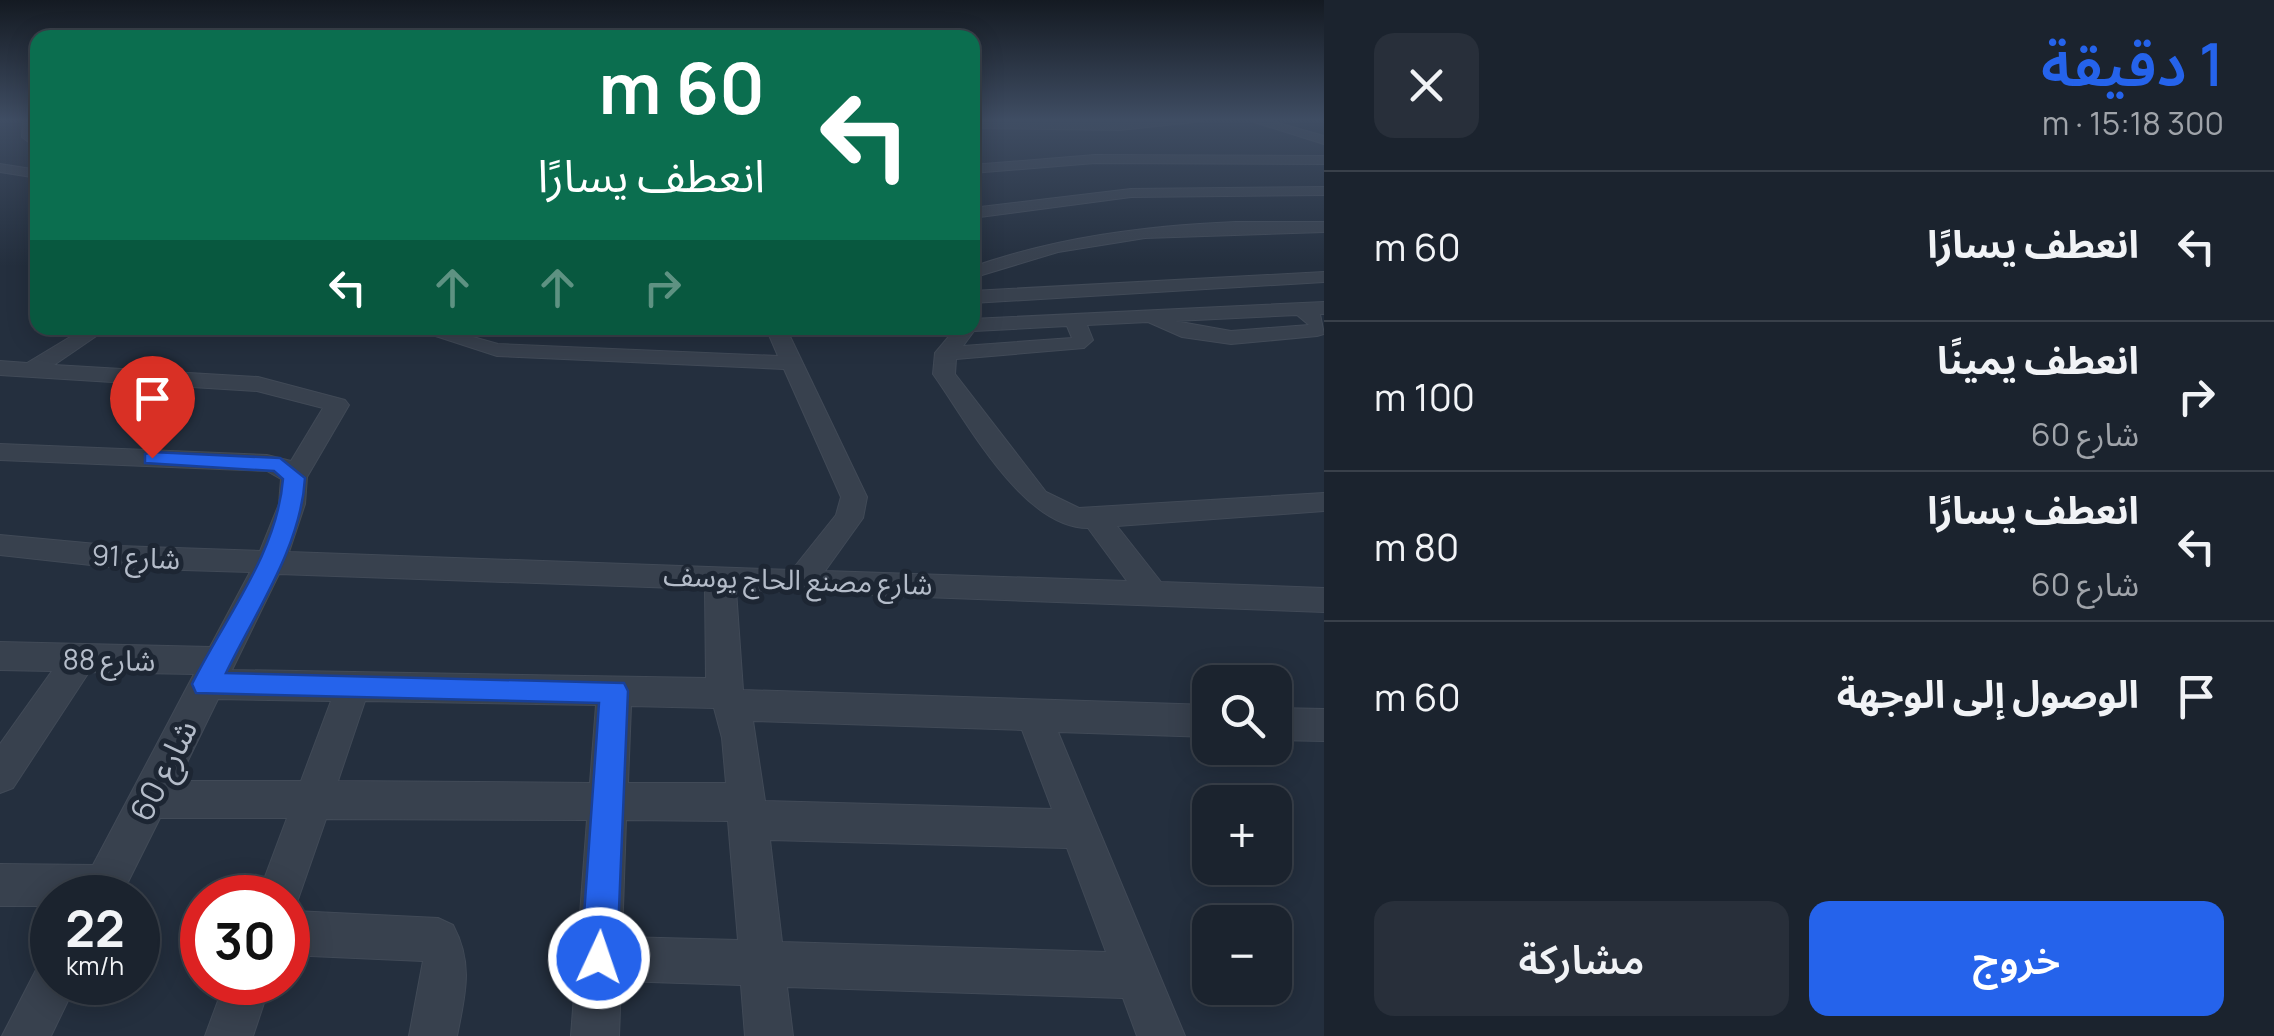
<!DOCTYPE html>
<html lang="ar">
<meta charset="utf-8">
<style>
body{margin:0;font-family:Manrope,"Noto Sans Arabic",sans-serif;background:#282f3a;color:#f1f3f6;direction:rtl;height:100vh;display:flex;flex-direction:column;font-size:38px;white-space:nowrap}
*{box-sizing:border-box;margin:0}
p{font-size:32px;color:#a0a4aa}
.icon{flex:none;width:55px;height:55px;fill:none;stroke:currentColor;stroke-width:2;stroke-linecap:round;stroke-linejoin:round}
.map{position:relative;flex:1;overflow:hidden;direction:ltr}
.side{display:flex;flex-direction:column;background:#1b232e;width:950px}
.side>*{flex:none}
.hud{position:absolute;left:30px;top:30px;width:950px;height:305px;border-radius:20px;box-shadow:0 5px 25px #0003,0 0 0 2px #39404a;direction:rtl;background:#0b6e4f;color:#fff;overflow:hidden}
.controls{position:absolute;left:1192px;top:665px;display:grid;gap:20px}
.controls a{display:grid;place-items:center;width:100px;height:100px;border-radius:20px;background:#1b232e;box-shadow:0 5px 25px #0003,0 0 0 2px #39404a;font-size:50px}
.speed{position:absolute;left:30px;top:875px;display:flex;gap:20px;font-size:50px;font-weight:700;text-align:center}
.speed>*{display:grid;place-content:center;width:130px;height:130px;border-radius:50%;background:#1b232e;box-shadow:0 5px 25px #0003,0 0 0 2px #39404a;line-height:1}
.speed small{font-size:25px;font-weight:400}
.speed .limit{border:15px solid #d22;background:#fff;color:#111}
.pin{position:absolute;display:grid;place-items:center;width:85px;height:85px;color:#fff;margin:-102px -42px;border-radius:50% 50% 50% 0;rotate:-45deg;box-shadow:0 0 10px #0007}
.pin .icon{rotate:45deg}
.me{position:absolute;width:110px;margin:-55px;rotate:3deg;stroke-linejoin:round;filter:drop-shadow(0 0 8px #0008)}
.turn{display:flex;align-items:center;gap:35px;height:210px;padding:0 50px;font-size:45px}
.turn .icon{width:130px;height:130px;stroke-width:2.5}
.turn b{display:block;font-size:70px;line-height:85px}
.lanes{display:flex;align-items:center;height:95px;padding:0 50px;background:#0003;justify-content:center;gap:50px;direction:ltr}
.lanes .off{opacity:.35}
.round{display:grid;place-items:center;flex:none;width:105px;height:105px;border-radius:20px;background:#282f3a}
.headline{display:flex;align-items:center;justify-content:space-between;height:170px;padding:0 50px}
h1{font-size:60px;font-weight:600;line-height:75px;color:#2563eb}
.cta{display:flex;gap:20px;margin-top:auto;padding:20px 50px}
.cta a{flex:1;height:115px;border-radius:20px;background:#2563eb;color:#fff;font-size:40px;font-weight:600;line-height:115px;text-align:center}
.cta a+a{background:#282f3a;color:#f1f3f6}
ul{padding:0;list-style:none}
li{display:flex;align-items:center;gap:30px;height:150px;padding:0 50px;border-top:2px solid #39404a}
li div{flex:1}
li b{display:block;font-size:38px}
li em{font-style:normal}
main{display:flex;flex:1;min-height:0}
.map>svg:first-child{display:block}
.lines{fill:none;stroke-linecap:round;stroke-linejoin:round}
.minor-casing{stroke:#414a57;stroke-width:2}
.minor{fill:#38414e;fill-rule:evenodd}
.route{fill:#2563eb;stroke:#184099;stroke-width:2.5}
.labels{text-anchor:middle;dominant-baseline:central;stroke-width:10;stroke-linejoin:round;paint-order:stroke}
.street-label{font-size:28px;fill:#b4bcc9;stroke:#1d2633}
.near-street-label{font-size:32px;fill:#b4bcc9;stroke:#1d2633}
</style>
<main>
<section class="side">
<div class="headline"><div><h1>1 دقيقة</h1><p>300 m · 15:18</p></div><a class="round"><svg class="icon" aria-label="close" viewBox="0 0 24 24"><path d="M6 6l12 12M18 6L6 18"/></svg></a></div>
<ul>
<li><svg class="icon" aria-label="left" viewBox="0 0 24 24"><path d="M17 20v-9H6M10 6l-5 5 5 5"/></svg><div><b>انعطف يسارًا</b></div><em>60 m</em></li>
<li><svg class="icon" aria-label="right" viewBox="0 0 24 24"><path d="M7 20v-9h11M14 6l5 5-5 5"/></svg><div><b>انعطف يمينًا</b><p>شارع 60</p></div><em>100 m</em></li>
<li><svg class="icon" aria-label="left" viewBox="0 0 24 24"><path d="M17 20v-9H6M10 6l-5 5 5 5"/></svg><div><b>انعطف يسارًا</b><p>شارع 60</p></div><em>80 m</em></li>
<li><svg class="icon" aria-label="arrive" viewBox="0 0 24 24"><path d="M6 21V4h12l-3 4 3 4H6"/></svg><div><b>الوصول إلى الوجهة</b></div><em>60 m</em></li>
</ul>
<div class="cta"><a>خروج</a><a>مشاركة</a></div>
</section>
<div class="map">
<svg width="1324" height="1036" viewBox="0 0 1324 1036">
<rect width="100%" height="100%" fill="#242f3e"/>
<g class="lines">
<g class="minor-casing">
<g id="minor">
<path d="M23,121H35L38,149L22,137Z"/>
<path d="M972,121H1203L1120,130L972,128Z"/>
<path d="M1251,121H1271L1324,136V144Z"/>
<path d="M1095,155L1324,156V164L1095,163L972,173V165Z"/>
<path d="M0,164L38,170V178L0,172Z"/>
<path d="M1324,187V195L1131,197L972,218V208L1131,189Z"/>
<path d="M1235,222H1324V232L1145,238L1058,252L972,278V267C1058,237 1145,226 1235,222Z"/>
<path d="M1324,272V282L972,303V291Z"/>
<path d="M1324,302V314H1320L1324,334L1317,336L1231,344L1182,337L1148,322L1087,325L1093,340L1084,348L956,359L955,374L1046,492L1079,508L1324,493V511L1117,526L1161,582L1324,588V612L736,590L743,690L1210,705V737L1058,732L1185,1036H1137L1123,998L787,987L793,1036H745L741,985L621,981L619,1036H571L587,820L326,819L294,911L438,918L453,925C474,964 465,995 457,1036H409L423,961L288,955V898H257L287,818H160L120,898H52V906H0V864L93,865L194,674L89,672L13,788L0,793V744L52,671L0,670V642L210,647L250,572L118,568L0,555V535L118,546L260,551L279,504L281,479L267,471L0,460V444L267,455L291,461L323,408L257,391L0,375V361L27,363L85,328H108L54,365L258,377L345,400L349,405L307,477L305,504L289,552L792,570L836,515L841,497L784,369L497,356L411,328H441L498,344L778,356L766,328H786L867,497L863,518L825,571L1127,581L1088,528C1023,528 968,423 933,374L935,353L956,328H972V319ZM1297,315L1309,325L1231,331L1175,321ZM1067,326L1072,338L963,346L974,331ZM279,574L705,589L706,678L232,670ZM218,699L331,701L301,781H178ZM365,701L596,705L590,783L338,781ZM631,706L714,708L722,738L726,783H628ZM753,721L1022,730L1052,809L765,801ZM626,820L728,821L738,940L622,937ZM770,840L1067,848L1106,952L782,942Z"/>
<path d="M1275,708L1324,709V741L1275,740Z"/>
<path d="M52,960V982H77L51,1036H2L38,966Z"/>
<path d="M225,982H271L253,1036H205Z"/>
</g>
</g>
<use href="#minor" class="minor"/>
</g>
<linearGradient id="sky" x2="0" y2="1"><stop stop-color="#141a22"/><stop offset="0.45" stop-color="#3f4d63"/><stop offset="1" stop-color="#3f4d63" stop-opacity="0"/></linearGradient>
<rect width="1324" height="266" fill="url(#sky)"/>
<path class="route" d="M152,452L280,458L305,478C301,547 256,611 226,673L624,683L628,691L617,958L612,971L599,976L586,971L581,958L599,703L196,693L192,684C224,619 277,554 283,479L274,471L145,463V454Z"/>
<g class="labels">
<g class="street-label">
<text transform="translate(136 556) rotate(3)">شارع 91</text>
<text transform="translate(798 579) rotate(2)">شارع مصنع الحاج يوسف</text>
<text transform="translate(109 659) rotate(1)">شارع 88</text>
</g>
<g class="near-street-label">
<text transform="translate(163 770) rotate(-63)">شارع 60</text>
</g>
</g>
</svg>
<div class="controls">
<a><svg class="icon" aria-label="search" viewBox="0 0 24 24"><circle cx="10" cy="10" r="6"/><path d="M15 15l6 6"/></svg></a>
<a>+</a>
<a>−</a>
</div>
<div class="speed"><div>22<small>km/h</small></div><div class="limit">30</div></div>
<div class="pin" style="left:152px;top:458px;background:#d93025"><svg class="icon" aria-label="arrive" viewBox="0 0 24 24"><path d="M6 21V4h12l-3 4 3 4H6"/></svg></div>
<svg class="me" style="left:599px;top:958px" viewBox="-20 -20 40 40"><circle r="17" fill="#2563eb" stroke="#fff" stroke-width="3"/><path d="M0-11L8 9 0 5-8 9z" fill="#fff"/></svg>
<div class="hud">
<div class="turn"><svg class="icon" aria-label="left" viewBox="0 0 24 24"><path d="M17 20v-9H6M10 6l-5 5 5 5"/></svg><div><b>60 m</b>انعطف يسارًا</div></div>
<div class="lanes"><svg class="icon" aria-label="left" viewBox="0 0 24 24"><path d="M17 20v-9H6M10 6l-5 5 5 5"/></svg><svg class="icon off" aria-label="ahead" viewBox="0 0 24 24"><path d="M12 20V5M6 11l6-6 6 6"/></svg><svg class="icon off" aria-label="ahead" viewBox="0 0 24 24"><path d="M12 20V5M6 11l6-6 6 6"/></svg><svg class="icon off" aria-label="right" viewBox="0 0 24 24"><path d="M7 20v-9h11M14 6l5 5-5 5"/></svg></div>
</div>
</div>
</main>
